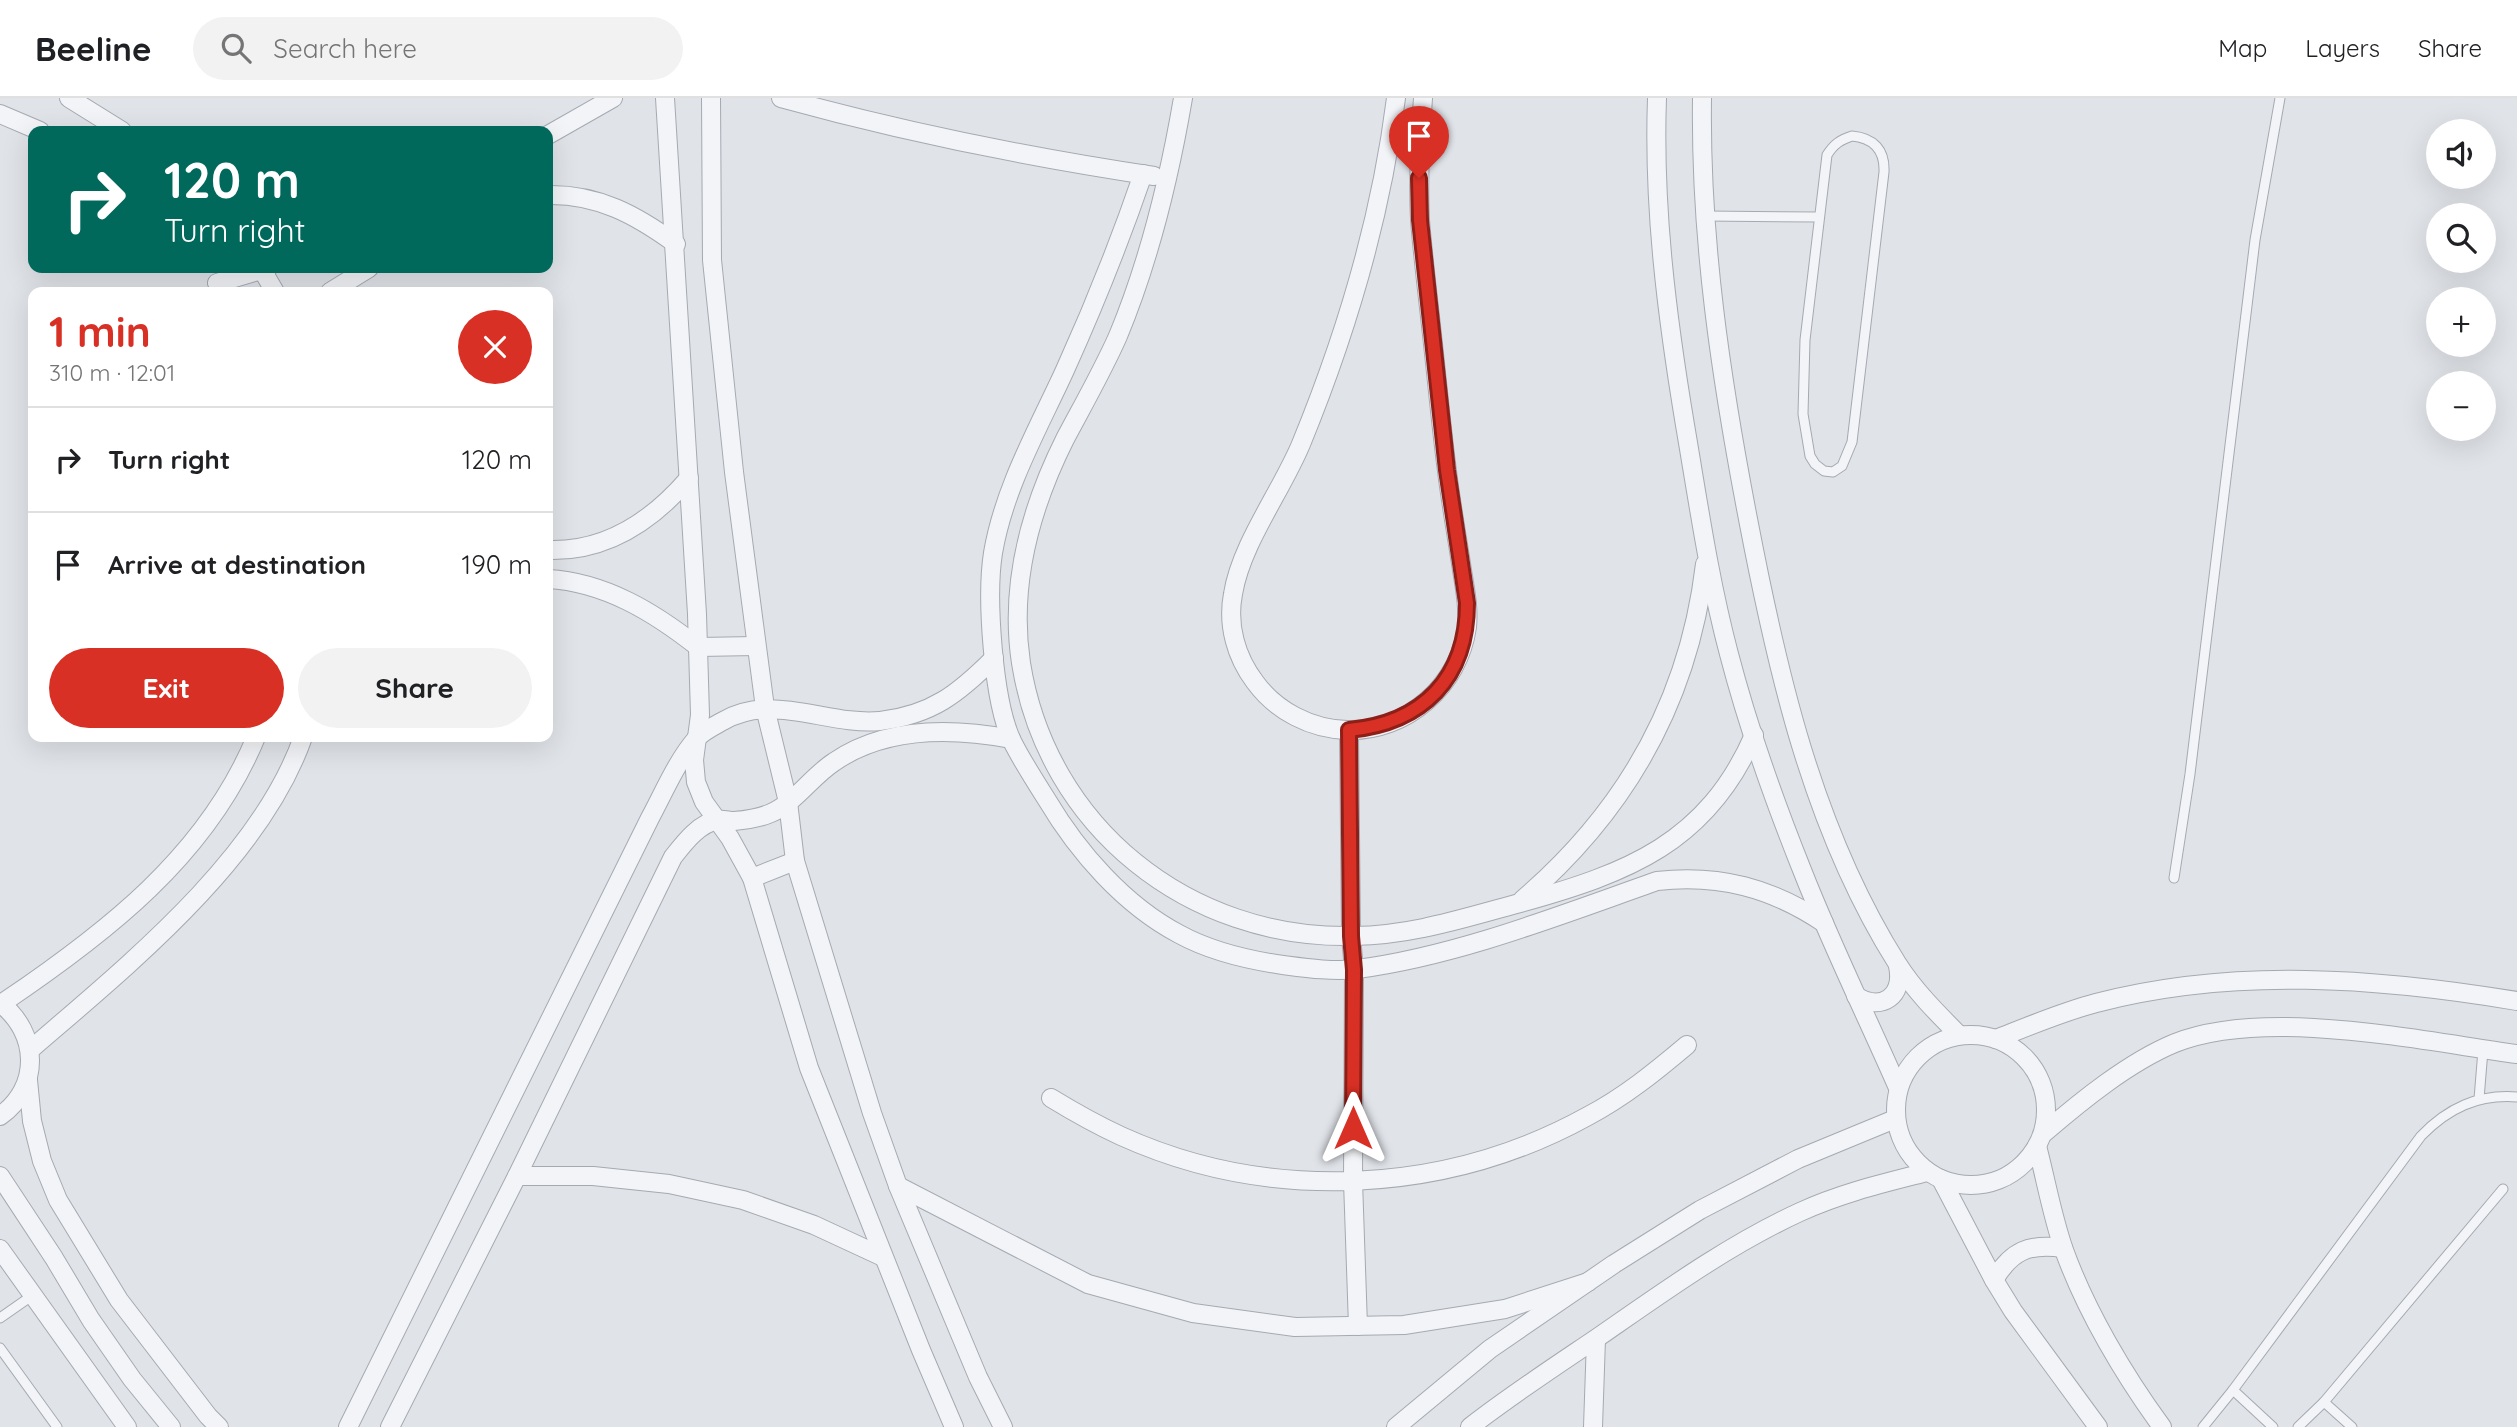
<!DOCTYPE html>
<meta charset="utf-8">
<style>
body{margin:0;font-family:Quicksand,sans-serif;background:#f2f2f2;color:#202124;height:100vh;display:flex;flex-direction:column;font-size:26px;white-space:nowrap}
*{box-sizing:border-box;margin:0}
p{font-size:23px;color:#757577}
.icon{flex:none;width:38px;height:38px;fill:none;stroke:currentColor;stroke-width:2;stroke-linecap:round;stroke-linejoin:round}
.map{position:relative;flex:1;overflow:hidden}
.details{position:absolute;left:28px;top:189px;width:525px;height:455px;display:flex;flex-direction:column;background:#fff;border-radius:14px;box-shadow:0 7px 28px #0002}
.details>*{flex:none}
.banner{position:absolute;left:28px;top:28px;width:525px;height:147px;border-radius:14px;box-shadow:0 7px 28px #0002;background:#00695c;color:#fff;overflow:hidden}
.fabs{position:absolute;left:2426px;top:21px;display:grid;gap:14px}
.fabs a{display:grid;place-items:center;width:70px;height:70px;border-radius:50%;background:#fff;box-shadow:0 7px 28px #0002;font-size:35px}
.pin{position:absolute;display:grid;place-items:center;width:60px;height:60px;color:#fff;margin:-72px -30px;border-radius:50% 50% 50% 0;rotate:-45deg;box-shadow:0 0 7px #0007}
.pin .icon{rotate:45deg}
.me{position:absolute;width:77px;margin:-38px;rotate:0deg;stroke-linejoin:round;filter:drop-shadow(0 0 5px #0008)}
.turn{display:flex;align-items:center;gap:24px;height:147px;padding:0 21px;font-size:32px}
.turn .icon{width:91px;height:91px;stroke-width:2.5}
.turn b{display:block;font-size:49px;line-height:60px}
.round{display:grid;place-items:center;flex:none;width:74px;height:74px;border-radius:37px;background:#f2f2f2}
.headline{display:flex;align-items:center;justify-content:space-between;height:119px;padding:0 21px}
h1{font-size:42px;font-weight:700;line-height:52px;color:#d93025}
.primary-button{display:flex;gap:14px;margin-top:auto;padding:14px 21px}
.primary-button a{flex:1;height:80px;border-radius:42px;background:#d93025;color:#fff;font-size:28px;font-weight:700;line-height:80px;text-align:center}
.primary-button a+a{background:#f2f2f2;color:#202124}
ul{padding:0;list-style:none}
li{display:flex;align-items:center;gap:21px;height:105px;padding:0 21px;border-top:2px solid #e0e0e0}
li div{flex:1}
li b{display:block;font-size:26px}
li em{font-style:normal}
header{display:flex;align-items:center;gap:42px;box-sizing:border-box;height:98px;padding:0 35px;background:#fff;border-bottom:2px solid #e0e0e0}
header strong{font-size:33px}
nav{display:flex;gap:38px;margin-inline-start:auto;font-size:24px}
.search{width:490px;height:63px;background:#f2f2f2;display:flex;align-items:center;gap:18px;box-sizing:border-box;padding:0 24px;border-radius:38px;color:#757577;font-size:26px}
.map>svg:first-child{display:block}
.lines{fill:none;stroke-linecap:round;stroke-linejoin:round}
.service-casing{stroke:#a5aab2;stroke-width:11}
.minor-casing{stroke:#a5aab2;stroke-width:20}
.service{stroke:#f3f4f7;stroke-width:9}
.minor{stroke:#f3f4f7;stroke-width:18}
.route-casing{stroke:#8d1f18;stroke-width:18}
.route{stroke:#d93025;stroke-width:12}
</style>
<header>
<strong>Beeline</strong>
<div class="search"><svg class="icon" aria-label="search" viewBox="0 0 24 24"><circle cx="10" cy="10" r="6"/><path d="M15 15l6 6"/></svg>Search here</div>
<nav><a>Map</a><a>Layers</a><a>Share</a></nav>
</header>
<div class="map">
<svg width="2517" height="1329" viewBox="0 0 2517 1329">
<rect width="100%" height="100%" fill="#e0e3e8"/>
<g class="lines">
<g class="service-casing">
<g id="service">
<path d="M1852,38C1874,40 1885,52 1884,74L1852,344L1842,368L1833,374L1824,373L1815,366L1810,358L1803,316L1805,242L1827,57C1834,46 1840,42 1852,38Z"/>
<path d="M1705,118L1818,119"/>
<path d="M2174,780L2190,676L2255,142L2280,0"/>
<path d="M2479,1001L2483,952"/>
<path d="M0,1220L33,1197"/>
<path d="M0,1250L57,1329"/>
<path d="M2233,1292L2273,1329"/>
<path d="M2324,1304L2352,1329"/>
<path d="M2203,1329L2233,1292L2421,1038C2448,1010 2478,996 2517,999"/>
<path d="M2298,1329L2324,1304L2503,1091"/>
</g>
</g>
<g class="minor-casing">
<g id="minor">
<path d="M69,0L122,33"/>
<path d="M665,0L697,516L700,617L694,662L696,684L704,704L730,740L752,780L809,970L921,1252L954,1329"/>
<path d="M711,0L712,162L734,374L765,610L788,704L795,763L872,1015L898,1088L978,1279L1003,1329"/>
<path d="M781,0C904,34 1028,59 1154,78"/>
<path d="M1183,0C1169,82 1150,161 1118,238C1102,274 1083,307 1065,341C1030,411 1009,486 1021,565C1047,729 1189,842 1354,838C1414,837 1463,820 1520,805C1628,775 1707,745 1754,637"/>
<path d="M1396,0C1381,120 1347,234 1301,346C1281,394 1241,446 1233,496C1227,527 1236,559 1255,584C1276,613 1311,631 1347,632C1406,634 1459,588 1467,529C1469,510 1465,491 1462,472C1457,439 1451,406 1447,373C1441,327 1437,282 1432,237C1428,199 1423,160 1420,122C1418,82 1420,41 1423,0"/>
<path d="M1657,0C1653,110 1667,219 1685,327C1698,403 1709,481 1729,556C1748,629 1774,702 1802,772C1831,846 1866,917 1898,990"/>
<path d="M1702,0C1700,142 1721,281 1748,421C1777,573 1813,732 1897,865C1914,892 1937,915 1959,937"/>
<path d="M0,16L40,33"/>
<path d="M548,37L613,0"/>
<path d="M1143,76C1120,143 1094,208 1065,272C1038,331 1004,390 993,455C986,499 993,603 1012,643C1022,663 1035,683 1047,702C1078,754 1124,807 1179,836C1210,853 1248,862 1283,867C1306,870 1334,874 1357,871C1457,858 1563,816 1657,783C1719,776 1772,790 1824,825"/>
<path d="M548,97C598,96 636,117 676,146"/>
<path d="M261,170L275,194"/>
<path d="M217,185L268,170"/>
<path d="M330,194L369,170"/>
<path d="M548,452C606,454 653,422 689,380"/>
<path d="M548,481C605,484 655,515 698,549L756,548"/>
<path d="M1349,632L1351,838L1354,872L1353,1083L1358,1228"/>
<path d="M752,780L795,763"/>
<path d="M1522,802C1625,714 1689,602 1705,466"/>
<path d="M1856,898C1882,914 1904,898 1898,868"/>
<path d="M0,905C39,935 41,989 0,1018"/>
<path d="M1,906C105,836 207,758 256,639"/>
<circle cx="1971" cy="1012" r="75"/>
<path d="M1996,941C2029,928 2062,914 2096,905C2234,869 2378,880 2517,903"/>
<path d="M30,952C127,868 260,762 303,639"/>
<path d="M28,982L32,1023L42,1063L58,1102L119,1202L208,1318L219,1329"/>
<path d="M1051,1000C1074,1014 1097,1027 1121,1038C1269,1105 1445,1097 1588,1018C1624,999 1655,974 1687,947"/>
<path d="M2044,1035C2081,1003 2129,964 2175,945C2266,909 2421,943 2517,956"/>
<path d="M2037,1048C2046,1082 2052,1118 2064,1152C2086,1213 2124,1277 2162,1329"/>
<path d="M0,1078L54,1160L91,1222L132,1281L171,1329"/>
<path d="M517,1078H593L669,1086L743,1102L814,1127L883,1159"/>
<path d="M1941,1081L1994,1182L2013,1213L2098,1329"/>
<path d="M898,1088L1088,1186L1193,1215L1295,1229L1404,1227L1505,1211L1588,1184"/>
<path d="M0,1151L127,1329"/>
<path d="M1994,1182C2011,1153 2029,1145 2063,1150"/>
<path d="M348,1329L650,720C664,694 677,663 696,641C703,633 714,628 723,623C773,594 827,628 880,623C932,617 959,595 994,560"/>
<path d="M390,1329L517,1078L673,759C684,745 699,725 718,722C723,721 729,723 734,723C746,722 760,720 771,715C796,704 811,679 834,664C885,629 953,630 1011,641"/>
<path d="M1396,1329L1490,1251L1614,1166L1700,1112L1798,1061L1895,1021"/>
<path d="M1470,1329C1511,1297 1554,1269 1597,1240C1662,1195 1728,1147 1800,1114C1841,1095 1884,1085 1927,1074"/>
<path d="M1593,1329L1596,1241"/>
</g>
</g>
<use href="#service" class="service"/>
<use href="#minor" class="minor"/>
</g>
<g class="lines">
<g class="route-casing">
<path id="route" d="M1353,1030L1354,872L1351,838L1349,632C1423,625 1467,580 1467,505L1447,372L1420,122L1419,80"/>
</g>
<use href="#route" class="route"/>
</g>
</svg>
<div class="fabs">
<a><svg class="icon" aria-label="sound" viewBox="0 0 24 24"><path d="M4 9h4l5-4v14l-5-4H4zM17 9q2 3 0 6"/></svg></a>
<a><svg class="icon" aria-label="search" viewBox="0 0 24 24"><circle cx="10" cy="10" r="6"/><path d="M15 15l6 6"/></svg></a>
<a>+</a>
<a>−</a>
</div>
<div class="pin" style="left:1419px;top:80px;background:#d93025"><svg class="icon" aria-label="arrive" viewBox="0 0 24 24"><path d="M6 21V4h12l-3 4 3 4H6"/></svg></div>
<svg class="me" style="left:1353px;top:1030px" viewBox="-20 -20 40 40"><path d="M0-17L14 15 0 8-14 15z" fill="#d93025" stroke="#fff" stroke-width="4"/></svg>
<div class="banner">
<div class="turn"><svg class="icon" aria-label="right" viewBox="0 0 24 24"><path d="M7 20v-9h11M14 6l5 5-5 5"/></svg><div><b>120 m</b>Turn right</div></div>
</div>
<section class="details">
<div class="headline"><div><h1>1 min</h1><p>310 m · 12:01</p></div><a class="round" style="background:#d93025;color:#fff"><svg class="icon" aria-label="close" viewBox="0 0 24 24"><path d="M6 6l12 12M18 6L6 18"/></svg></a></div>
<ul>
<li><svg class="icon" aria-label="right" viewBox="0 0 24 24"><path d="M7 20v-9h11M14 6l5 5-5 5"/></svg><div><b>Turn right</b></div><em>120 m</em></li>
<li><svg class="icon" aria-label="arrive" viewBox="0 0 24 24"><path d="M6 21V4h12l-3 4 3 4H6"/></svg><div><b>Arrive at destination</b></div><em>190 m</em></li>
</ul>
<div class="primary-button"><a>Exit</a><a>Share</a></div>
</section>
</div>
